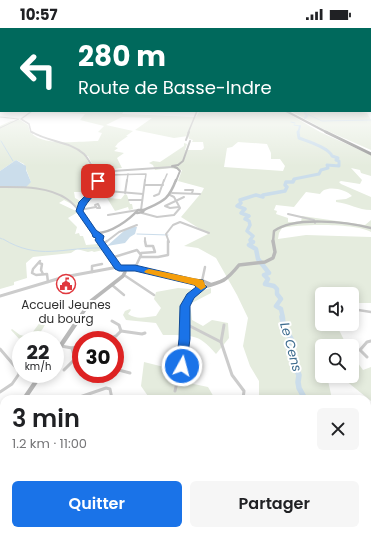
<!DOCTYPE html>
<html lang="fr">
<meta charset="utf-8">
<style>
body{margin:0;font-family:Poppins,sans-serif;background:#f6f6f6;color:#202124;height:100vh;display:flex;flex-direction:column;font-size:15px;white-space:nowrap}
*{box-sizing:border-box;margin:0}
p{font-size:13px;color:#757577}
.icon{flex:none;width:22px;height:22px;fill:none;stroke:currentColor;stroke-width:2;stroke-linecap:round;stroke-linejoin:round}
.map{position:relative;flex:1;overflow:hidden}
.drawer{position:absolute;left:0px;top:367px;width:371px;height:140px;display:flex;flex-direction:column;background:#fff;border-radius:12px 12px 0 0;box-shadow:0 2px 10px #0003}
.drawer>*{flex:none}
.guide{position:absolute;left:0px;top:0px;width:371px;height:84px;box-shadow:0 2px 10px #0003;background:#00695c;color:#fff;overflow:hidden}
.tools{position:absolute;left:315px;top:259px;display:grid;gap:8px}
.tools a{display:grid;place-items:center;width:44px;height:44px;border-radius:6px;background:#fff;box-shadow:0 2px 10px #0003;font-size:20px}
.speed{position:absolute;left:12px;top:303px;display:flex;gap:8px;font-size:20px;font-weight:700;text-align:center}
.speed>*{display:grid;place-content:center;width:52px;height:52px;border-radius:50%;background:#fff;box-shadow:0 2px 10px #0003;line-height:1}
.speed small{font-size:10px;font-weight:400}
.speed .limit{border:6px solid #d22;background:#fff;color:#111}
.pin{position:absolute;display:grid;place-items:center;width:34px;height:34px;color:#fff;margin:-17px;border-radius:8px;box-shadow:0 2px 6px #0006}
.me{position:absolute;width:44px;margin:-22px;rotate:7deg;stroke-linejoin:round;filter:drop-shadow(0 0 3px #0008)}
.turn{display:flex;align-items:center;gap:14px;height:84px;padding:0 12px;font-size:18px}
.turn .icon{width:52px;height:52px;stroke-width:2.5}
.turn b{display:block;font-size:28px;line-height:34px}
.round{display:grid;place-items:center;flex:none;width:42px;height:42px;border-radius:6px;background:#f6f6f6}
.headline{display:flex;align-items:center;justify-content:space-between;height:68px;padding:0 12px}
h1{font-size:24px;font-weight:600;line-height:30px}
.cta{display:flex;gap:8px;margin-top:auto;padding:8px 12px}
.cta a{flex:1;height:46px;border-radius:6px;background:#1a73e8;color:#fff;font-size:16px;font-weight:600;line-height:46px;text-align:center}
.cta a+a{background:#f6f6f6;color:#202124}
.status{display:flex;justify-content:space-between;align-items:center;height:28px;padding:0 20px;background:#fff;direction:ltr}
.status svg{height:11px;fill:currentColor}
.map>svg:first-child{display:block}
.green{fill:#e5ecde;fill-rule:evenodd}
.water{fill:#cbddeb}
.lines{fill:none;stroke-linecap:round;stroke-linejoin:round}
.stream{stroke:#cbddeb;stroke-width:1}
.river-far5{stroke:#cbddeb;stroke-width:2}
.river-far4{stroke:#cbddeb;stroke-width:3}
.river-far3{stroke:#cbddeb;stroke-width:3.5}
.river-far2{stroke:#cbddeb;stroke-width:4.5}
.river-far1{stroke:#cbddeb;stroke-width:5.5}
.river{stroke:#cbddeb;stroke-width:7}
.minor-far5{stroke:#ccc;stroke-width:1}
.minor-far4{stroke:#ccc;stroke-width:1.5}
.minor-far3{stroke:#ccc;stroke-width:2}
.minor-far2{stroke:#ccc;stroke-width:2.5}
.minor-far1{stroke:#ccc;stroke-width:3}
.minor{stroke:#ccc;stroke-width:4}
.tertiary-far3{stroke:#ccc;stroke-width:1.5}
.tertiary-far2{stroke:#ccc;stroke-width:2}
.tertiary-far1{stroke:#ccc;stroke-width:2.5}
.tertiary{stroke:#ccc;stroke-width:3}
.secondary-far5{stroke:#b9b9b9;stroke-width:1.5}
.secondary-far4{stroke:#b9b9b9;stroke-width:2}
.secondary-far3{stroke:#b9b9b9;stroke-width:2.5}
.secondary-far2{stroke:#b9b9b9;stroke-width:3.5}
.secondary-far1{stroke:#b9b9b9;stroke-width:4.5}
.secondary{stroke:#b9b9b9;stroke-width:5.5}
.motorway-far1{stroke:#969696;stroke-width:2}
.motorway{stroke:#969696;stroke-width:3}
.route{fill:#1a73e8;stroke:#114b97}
.slow{fill:#f59e0b}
.labels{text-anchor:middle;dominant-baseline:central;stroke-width:4;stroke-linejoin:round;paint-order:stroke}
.poi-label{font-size:12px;fill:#2f2f2f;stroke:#fff}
.water-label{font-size:13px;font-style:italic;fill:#3f6d8f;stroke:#fff}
</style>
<div class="status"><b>10:57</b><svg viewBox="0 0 49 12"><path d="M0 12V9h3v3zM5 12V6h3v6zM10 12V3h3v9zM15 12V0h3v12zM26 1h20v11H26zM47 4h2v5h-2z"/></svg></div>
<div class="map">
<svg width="371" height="507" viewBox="0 0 371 507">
<rect width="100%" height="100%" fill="#fff"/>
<g class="green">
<path d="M22,83L89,84L124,83L122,86L196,89L200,83H284L320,104L371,127V148L361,145L360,142L351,140L362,152L360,156L341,153L339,154L341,156L371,169V182C358,182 349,175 336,174V172L346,171L352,168C347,162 332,158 324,162C322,163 321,165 320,166L306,164L294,179L276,177L274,182L277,183L276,186L288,190V194H301L302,188L365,197L371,192V204C355,195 300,196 282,200L279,205L278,211L306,207L371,209V275H352V266H322V296H336L347,318H322V348H327L332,371H259V353L250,338L243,318L248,290L237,267L216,230L198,220L184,218L208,206L181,189L202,164L204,160L178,153L182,142L170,140L155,142L153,137L149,135L153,133L160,134L184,118V115L187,116L185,122H202L204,120L203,114H192L193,112L189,111L188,108L174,110L135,102L152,90L122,89L106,97L133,103L126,108H128L118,115L115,119L118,120L114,123L124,125L117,130L122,140L96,143L88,128H85L94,145L96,157L94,160H88L86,164H74L75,170L82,174L79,180L64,172L59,175L78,184L68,190L77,199L75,206L79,205L80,208H83L86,217L98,216L103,222L94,224L92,223L88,224L77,221L71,225L33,229L26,235L27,250L14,254V257L0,261V159L31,154L24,136L16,132L0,143V98L11,93L20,92L28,97C29,99 29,103 31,105C45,119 80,113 98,113L102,105L98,104L104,98L80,92L85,86ZM238,114L267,116L271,125V131H280L285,138L283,143L224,139L227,120L232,119Z"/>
<path d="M291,83H353L367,85L371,92V122L323,101Z"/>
<path d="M125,166L127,167L130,176H132L133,181L129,182L128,179L115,183L107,170L121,171Z"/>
<path d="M178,260L202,262L211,260V265L188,277L191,283L192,292L203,298L212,292L228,295L229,310L216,326C198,304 190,308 163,307L156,295L126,292L123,287L125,283L130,281L131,282L128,286C137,292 145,289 156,288L161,280L154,271L156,264Z"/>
<path d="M47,285L49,288C46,296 39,310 30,312C26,313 24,312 21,313L11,302L12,301L20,307L29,309Z"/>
<path d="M187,327L197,344L189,355L208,359L215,371H150L141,358L144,334L168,340L165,350L171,351L177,332Z"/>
<path d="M352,327L363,342L371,339V373L340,348H352Z"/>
<path d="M371,380V452L367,456V385Z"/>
<path d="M0,433L4,434V503H17L9,507H0Z"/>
<path d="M367,477H371V507H225L224,503H367Z"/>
</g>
<g class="water">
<path d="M16,132L26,138V142L31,154L26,159H0V143Z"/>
<path d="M132,199H137L135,206L130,209L125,215L107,218L125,202Z"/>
</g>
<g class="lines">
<g class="stream">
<path d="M307,86L322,93L371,92"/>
<path d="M291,94L295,95"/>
<path d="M294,97L300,98"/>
<path d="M1,113L13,133"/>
<path d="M137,206L168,207"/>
<path d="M0,210L2,211"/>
<path d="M3,211C39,233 63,219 101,220"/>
</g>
<g class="river-far5">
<path d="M305,90L307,88L305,85L306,83"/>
<path d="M298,105L300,98"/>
</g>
<path class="river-far4" d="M293,153L294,151L319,146L321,142L328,140L327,137L339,138V133L336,132L338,130L332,128C328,119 306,113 299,110L298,104"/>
<path class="river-far3" d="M253,214L250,212L253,208L247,203L250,197L249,193L245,191L249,188L241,185L245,181L237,178L241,175L240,172L256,167L263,169V167L285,163L287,159L285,157L286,154H293L294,152"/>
<path class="river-far2" d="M251,213L253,214L249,217L256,221L258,231L269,245L264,247L268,251L265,256L274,258L277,261V266L281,271L276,278L281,281L283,290"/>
<path class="river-far1" d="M282,289L284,299L291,311L288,314L289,321L293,327L292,332L299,347L298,354L299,360L305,371"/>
<path class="river" d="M275,503L277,507"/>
<g class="minor-far5">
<path d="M364,83H371"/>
<path d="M0,89L18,91"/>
<path d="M0,100L19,91"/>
</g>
<g class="minor-far4">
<path d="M108,143L109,153"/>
<path d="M109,147L146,146L145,153"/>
<path d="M127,153L128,146"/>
<path d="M164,153L167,146"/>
</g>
<g class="minor-far3">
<path d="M145,157H163"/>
<path d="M0,159C22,159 48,158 67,171C72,174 75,179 79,182L96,179"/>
<path d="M185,162H193L192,165"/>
<path d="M108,163L143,166"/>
<path d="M125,165L127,152"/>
<path d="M172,165L200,166"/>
<path d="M103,168L110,158L109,152"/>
<path d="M154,168L159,166L164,152"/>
<path d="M129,172H142"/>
<path d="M98,176L100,180H97L95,177Z"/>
<path d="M179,179L170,180L165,178L184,169"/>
<path d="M141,182L145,152"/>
<path d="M142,185L157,189L174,187L180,180L174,169L170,167"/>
<path d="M288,186L314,192L315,195"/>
<path d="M108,187L138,182"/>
<path d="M145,210V214"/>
<path d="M106,214L119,204L137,197"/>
<path d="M169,214L166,206L173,197L180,194L209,205"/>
</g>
<g class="minor-far2">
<path d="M102,217L107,213"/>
<path d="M141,225L155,224L153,218H146L145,213"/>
<path d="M140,229H158L168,227V213"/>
<path d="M111,230L137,222L141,227L135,240"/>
<path d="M40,233L33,241L32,245L36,247L47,246L48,254"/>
<path d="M39,235L42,236L41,242L43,246"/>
<path d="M92,244V238L102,236"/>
<path d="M124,247L154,267"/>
<path d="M202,253L205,239"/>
<path d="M112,257L124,267"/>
<path d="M352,281L371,284"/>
<path d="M185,290C185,273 188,269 202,259"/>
</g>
<g class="minor-far1">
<path d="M184,295L221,314L232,347L244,363L243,371"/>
<path d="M121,303L142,306L145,305"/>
<path d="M106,312L116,308L121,303L119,297L112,293"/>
<path d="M221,314L224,297"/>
<path d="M61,318L72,320L81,318"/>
<path d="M72,320L75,331L81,334"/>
<path d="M0,321L18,342L19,346L12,356L0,364"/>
<path d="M367,329L360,322L367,314L371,313"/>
<path d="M115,341L130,345"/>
<path d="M64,342L75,331"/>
<path d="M88,346V349"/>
<path d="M175,363L184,323L185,289"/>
<path d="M74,371L106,360L110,361L112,371"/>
</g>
<g class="minor">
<path d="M0,429L4,430"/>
<path d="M139,503L140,507"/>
</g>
<path class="tertiary-far3" d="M32,83L21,91L29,96L31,104L33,105"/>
<g class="tertiary-far2">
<path d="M32,104C48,114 70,113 84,126C89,131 91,138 96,144"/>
<path d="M98,144L172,139"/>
<path d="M97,146L98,153"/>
</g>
<path class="tertiary-far1" d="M97,205L93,204L80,183C83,171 99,166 98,152"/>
<path class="tertiary" d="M0,268L64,249L118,239"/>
<path class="secondary-far5" d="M188,105L197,83"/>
<g class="secondary-far4">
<path d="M186,112L189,104"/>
<path d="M178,137L183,133L190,113"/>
<path d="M177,140L172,138L178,137"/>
<path d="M176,153L180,143L177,140"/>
</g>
<g class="secondary-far3">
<path d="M137,185L143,184L144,182C163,173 168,173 176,152"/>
<path d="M97,208L95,207L97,205C111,205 129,192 138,182H144"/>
<path d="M97,208L100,214"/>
<path d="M273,214L274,203C295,188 347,194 371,200"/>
</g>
<g class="secondary-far2">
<path d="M100,213L111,231L122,242"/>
<path d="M122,241C135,237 190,252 203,259C223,254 226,253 239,237L265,234L273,230L275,224L273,213"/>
<path d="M195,254L203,253L210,256"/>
<path d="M79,290L91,273L123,248L125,244"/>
</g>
<g class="secondary-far1">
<path d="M55,326L80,289"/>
<path d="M24,371L41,346"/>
</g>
<path class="secondary" d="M0,407L4,401"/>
<path class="motorway-far1" d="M286,83L328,105"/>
<path class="motorway" d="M326,104L371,126"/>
</g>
<linearGradient id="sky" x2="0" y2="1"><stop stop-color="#9cc4e9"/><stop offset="0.49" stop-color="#fff"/><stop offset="1" stop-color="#fff" stop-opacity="0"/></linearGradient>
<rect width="371" height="138" fill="url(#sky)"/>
<path class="route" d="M96,152L101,153C99,166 87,171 83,183L96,202L104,208L103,212L121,237H135L194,251L203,252L204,256L207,259L194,270L190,278V311L186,341L182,342L178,341L176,338L179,311L180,278L187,266L196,259L194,257L135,243H119L115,241L95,212L96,210L93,209L92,206L76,183L79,174L93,160Z"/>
<path class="slow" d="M149,241L203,252L206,259L201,262L194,257L146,245L144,244L146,242Z"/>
<defs>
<g id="civic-ring" transform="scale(1)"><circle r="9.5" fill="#fff" stroke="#e0383e" stroke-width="1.5"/><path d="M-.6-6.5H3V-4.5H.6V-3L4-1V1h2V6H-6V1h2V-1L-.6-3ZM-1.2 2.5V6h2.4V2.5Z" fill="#e0383e"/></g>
</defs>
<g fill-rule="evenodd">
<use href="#civic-ring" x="66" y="256"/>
</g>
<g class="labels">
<g class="poi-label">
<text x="66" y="276">Accueil Jeunes<tspan x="66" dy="14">du bourg</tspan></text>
</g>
<g class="water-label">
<text transform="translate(291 319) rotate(75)">Le Cens</text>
</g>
</g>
</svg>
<div class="tools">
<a><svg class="icon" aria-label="sound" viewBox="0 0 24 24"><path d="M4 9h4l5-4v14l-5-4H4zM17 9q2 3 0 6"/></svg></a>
<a><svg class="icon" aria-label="search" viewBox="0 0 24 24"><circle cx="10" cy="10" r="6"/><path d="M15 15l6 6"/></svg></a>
</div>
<div class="speed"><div>22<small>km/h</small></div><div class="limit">30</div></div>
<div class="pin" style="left:98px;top:153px;background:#d93025"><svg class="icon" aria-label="arrive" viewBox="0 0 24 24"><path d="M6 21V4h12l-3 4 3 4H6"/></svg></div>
<svg class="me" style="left:182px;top:338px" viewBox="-20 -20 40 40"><circle r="17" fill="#1a73e8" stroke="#fff" stroke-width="3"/><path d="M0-11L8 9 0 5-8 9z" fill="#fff"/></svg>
<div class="guide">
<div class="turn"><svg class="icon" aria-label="left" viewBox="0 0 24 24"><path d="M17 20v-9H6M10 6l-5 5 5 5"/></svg><div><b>280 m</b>Route de Basse-Indre</div></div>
</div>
<section class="drawer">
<div class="headline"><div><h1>3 min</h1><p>1.2 km · 11:00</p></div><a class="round"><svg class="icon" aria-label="close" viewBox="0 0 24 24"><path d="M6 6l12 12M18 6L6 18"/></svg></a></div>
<div class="cta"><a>Quitter</a><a>Partager</a></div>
</section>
</div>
